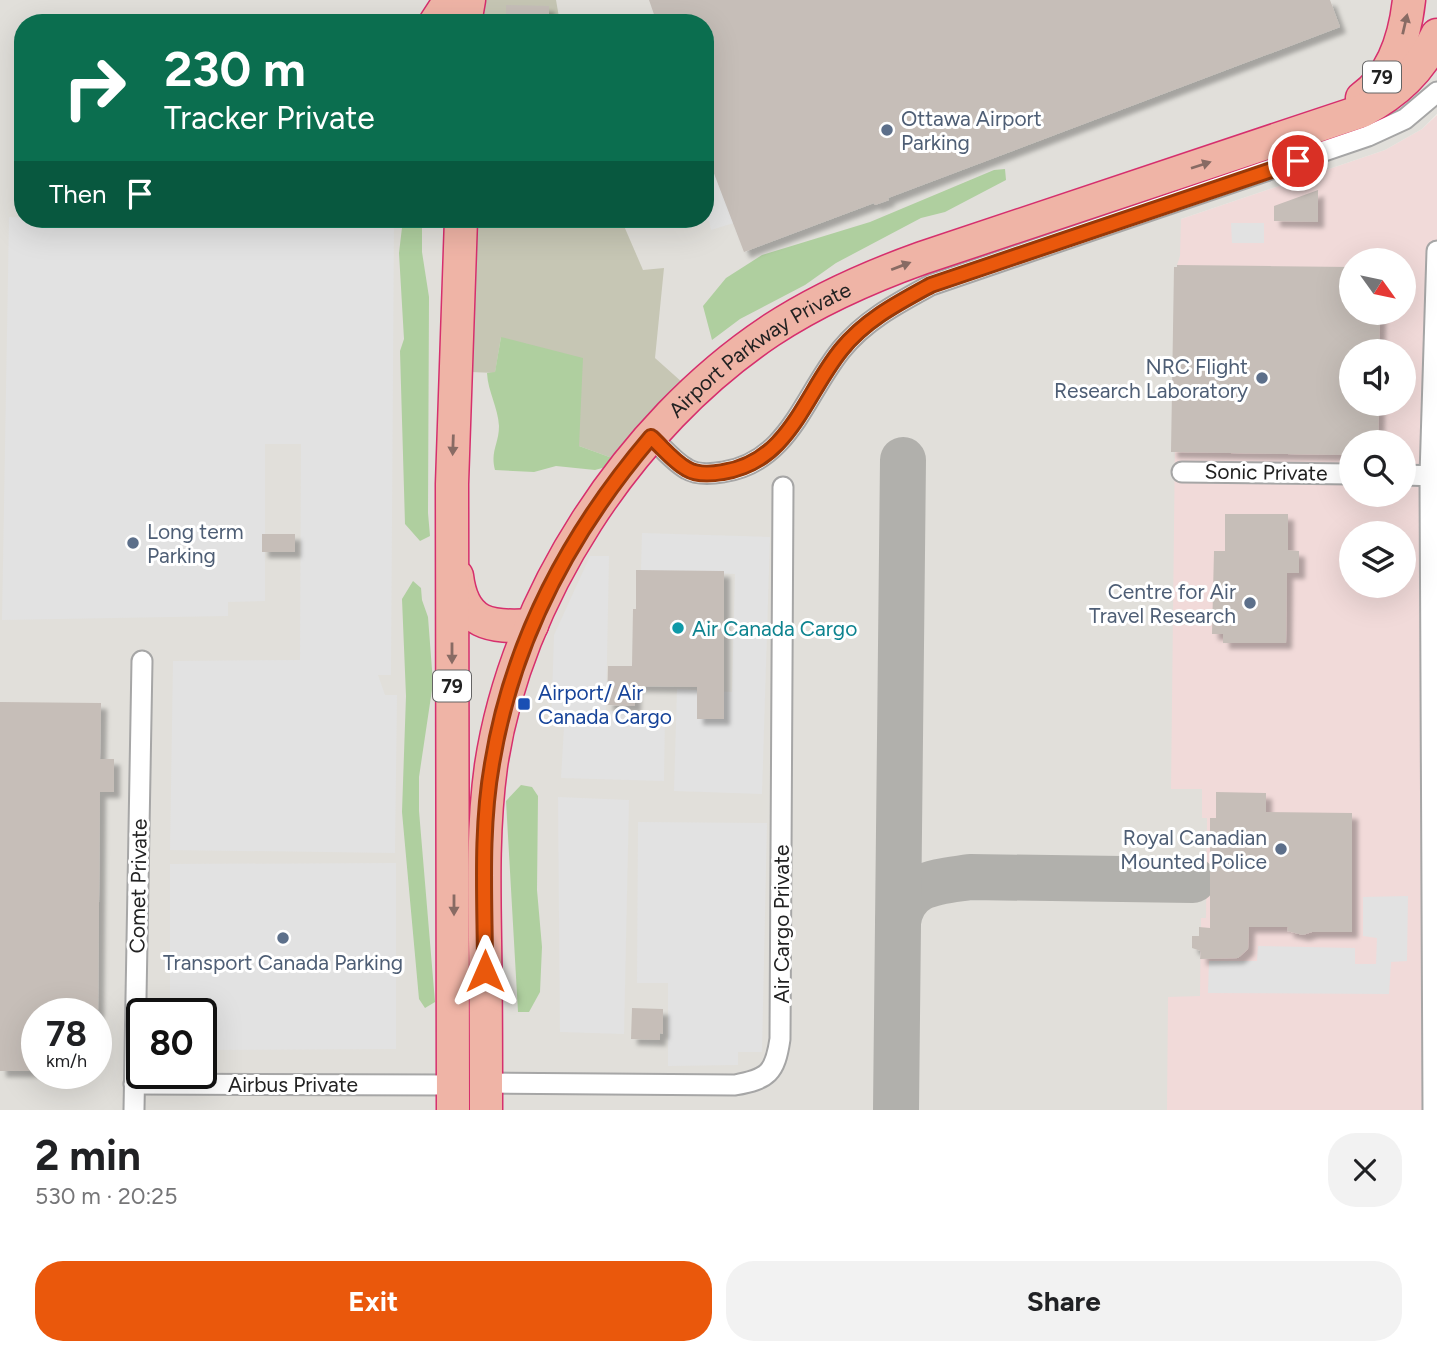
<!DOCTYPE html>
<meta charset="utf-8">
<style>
body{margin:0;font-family:Figtree,sans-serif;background:#f2f2f2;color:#202124;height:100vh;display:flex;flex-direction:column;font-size:26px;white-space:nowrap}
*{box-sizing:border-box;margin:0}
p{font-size:23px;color:#757577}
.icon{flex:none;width:38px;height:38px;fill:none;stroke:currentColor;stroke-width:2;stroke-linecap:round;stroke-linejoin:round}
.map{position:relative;height:1110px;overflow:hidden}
.panel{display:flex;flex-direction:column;background:#fff;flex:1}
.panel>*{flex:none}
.hud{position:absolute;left:14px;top:14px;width:700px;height:214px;border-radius:28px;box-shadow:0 7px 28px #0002;background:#0b6e4f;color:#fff;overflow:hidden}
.needle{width:46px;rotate:123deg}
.tools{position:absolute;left:1339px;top:248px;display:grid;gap:14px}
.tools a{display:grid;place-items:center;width:77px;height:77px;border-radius:50%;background:#fff;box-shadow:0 7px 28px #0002;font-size:35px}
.speed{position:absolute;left:21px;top:998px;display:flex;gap:14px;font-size:35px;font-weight:700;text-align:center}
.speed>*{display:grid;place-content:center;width:91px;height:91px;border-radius:50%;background:#fff;box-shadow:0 7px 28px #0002;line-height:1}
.speed small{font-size:18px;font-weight:400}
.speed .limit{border:4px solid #111;border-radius:10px;background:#fff;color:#111}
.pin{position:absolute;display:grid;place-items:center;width:60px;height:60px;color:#fff;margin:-30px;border:4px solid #fff;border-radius:50%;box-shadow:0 2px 7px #0007}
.me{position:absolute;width:77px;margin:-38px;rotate:0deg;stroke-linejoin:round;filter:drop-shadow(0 0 5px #0008)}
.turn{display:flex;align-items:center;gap:24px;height:147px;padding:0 35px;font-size:32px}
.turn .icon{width:91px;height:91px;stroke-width:2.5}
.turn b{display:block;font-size:49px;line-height:60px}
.then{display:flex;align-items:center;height:66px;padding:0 35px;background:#0003;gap:14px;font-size:26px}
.round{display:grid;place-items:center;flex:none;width:74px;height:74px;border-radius:28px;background:#f2f2f2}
.headline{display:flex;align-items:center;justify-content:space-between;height:119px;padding:0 35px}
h1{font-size:42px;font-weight:700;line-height:52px}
.cta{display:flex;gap:14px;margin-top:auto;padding:14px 35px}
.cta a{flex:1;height:80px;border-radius:28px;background:#ea580c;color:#fff;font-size:28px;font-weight:700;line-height:80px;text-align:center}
.cta a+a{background:#f2f2f2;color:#202124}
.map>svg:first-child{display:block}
.commercial{fill:#f1dad9;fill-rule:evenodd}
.airport{fill:#e1dfda;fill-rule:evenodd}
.construction{fill:#c6c6b4}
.forest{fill:#afcf9f}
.parking{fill:#e2e2e2}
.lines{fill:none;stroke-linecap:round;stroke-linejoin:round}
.taxiway{stroke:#b1b0ac;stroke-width:46}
.building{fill:#c6beb8;filter:url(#shadow)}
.minor-casing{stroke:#a6a6a6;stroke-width:23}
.trunk-casing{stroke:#d62f6d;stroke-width:35}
.minor{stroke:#fff;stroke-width:19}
.trunk{stroke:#efb4a6;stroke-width:32}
.oneway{fill:#886b64}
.route-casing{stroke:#983908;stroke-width:18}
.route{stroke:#ea580c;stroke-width:12}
.service-dot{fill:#5c6f8a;stroke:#fff;stroke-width:2.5}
.culture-dot{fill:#0f9aa8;stroke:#fff;stroke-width:2.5}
.transit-dot{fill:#1a4fb4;stroke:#fff;stroke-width:2.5}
.labels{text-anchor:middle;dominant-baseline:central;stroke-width:6;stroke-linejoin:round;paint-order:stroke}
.shield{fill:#fff;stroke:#646464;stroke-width:2}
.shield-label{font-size:19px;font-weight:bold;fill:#222}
.service-label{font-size:21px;fill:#4e5e75;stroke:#fff;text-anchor:end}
.street-label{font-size:21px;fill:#222;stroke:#fff}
.culture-label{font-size:21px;fill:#0d838f;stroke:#fff;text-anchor:start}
.transit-label{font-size:21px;fill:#164399;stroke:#fff;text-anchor:start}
</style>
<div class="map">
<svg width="1437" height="1110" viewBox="0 0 1437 1110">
<defs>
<filter id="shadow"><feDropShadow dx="6" dy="6" stdDeviation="2" flood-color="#0004"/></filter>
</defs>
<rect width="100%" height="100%" fill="#f2efe9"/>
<path class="commercial" d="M1437,115V1110H947L1181,219L1385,150L1422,129ZM1351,261H1404V313H1351ZM1351,352H1404V404H1351ZM1351,443H1404V495H1351ZM1351,534H1404V586H1351Z"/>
<path class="airport" d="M0,0H1437V114L1422,129L1385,150L1181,219L1180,256L1177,265L1171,789H1202V818H1207L1206,918H1201L1200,996L1168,997L1167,1110H0ZM23,23H705V219H23ZM37,1013H96V1073H37ZM142,1013H201V1073H142Z"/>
<g class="construction">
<path d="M486,0H556L560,23H477Z"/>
<path d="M473,219H621L643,270L664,268L655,358L683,383L615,459L579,446L501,337L495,373L471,372Z"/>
</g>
<g class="forest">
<path d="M1005,169L1006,180L945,212L921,218L836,263L805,285L740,319L712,340L703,306L726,278L762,255L870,222L994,170Z"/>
<path d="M403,219H422V252L429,297L428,513L430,536L420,541L405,524L400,351L404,339L399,253Z"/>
<path d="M501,337L583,358L579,446L615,459L606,467L595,470L556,466L534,472L495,470C490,451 499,444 499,426C498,407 488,392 487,373L495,372Z"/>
<path d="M413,581L421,588L422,600L428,617L433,683L419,777V811L435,1002L425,1008L419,999L402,812L406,696L402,599Z"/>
<path d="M521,785L532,787L538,796L537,890L542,947L540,992L529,1012H518L506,801Z"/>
</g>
<g class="parking">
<path d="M712,160L737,222L711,230L709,221L701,219L692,222L690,219H705V163Z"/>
<path d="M9,217L242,228L265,219H394L391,675H378L385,695H397L395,853L170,850L173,661L300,660L301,444H265V534H262L265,552V601L228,602V616L2,620Z"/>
<path d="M1231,223H1264V243H1232Z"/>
<path d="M642,533L770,537L762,794L674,791L677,689L732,692L735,574L641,571Z"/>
<path d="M590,556H609L606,711H665L664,781L561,778L564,727L551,726L554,635Z"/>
<path d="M558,797L629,800L624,1034L560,1032Z"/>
<path d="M638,822L767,823L762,1052H738V1065L668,1066V983H637Z"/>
<path d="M396,863V1049L201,1050V1013H170V864Z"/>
<path d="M1408,896L1407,961L1391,962L1389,994L1208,993L1209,961H1257L1258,946L1355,948V964H1376L1377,938L1363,936V897Z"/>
</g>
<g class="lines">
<g class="taxiway">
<path d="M898,922C904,882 937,882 970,877L1193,880"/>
<path d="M896,1110L903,460"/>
</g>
</g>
<g class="building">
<path d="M649,0H1330L1340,27L888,198L889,200L875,205L874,203L744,252L705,150V23H657Z"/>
<path d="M506,5L549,6V23H506Z"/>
<path d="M1318,190V222L1274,221V206Z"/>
<path d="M1177,265L1351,267V313H1380L1379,352H1351V404H1379L1378,443H1351V452H1347V455L1171,452L1174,267H1177Z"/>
<path d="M1225,514H1288V550L1299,551V573H1287L1286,643H1223V634H1212L1214,551H1225Z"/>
<rect x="262" y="534" width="33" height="18"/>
<path d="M636,570L724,571V719H697V687L635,686V706L607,705L608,666H632L633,609H636Z"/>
<path d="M0,702L101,703L100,759H114V792H100L98,1013H37V1071H0Z"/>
<path d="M1216,792L1266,793V812L1352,813V932H1312L1303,935L1287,931L1288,927H1249L1248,949L1238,958L1200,959L1201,951L1192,948V936H1199V927L1210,928V818H1216Z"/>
<path d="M632,1008L663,1009V1034L660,1033V1040L631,1039Z"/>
</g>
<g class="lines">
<g class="minor-casing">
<g id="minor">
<path d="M651,437C662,447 674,462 687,469C697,475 712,474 723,472C789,462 804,396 841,350C865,320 898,303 931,285L1368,136L1405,119L1437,92"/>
<path d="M1182,472L1351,474"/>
<path d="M1404,475L1437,476"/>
<path d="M486,1083L735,1085C768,1079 775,1073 780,1039L783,487"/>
<path d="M134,1084L453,1085"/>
<path d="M134,1110L142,661"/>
<path d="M1433,1110L1430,475L1437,251"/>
</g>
</g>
<g class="trunk-casing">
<g id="trunk">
<path d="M435,23L450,0"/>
<path d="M465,23L469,0"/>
<path d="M1362,98C1393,76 1405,36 1409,0"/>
<path d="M457,576C463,625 490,628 532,625"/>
<path d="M453,1110L452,484L461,219"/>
<path id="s1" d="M486,1110C486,1053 486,997 485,940C484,882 483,824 491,766C516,598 629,425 770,331C817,300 869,277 922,258L1362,111C1396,93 1421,70 1437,35"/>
</g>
</g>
<use href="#minor" class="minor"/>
<use href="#trunk" class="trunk"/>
</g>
<defs><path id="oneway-solid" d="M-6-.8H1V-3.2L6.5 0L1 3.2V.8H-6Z" transform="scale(1.75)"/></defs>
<g class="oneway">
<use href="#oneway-solid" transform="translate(1405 24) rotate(-77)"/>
<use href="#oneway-solid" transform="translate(1201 165) rotate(-18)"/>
<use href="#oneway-solid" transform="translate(901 266) rotate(-21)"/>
<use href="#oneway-solid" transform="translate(453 445) rotate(92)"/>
<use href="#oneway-solid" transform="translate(452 653) rotate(90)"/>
<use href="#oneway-solid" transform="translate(454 905) rotate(90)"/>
</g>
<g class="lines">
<g class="route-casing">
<path id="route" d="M485,971C485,902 480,832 492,764C512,641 571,531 651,437C662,447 674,462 687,469C697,475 712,474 723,472C789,462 804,396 841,350C865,320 898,303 931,285L1298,161"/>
</g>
<use href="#route" class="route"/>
</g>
<g class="service-dot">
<circle cx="887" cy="130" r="7"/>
<circle cx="1262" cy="378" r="7"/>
<circle cx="133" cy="543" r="7"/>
<circle cx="1250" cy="603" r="7"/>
<circle cx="1281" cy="849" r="7"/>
<circle cx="283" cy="938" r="7"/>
</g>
<circle class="culture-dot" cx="678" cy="628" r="7"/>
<rect class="transit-dot" x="517" y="697" width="14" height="14" rx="3.5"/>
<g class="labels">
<g class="shield">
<rect x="1363" y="61.5" width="38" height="31" rx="5"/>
<rect x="433" y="670.5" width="38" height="31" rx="5"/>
</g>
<g class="shield-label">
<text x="1382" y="77">79</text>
<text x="452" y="686">79</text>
</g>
<g class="service-label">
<text x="901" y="118" text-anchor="start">Ottawa Airport<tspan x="901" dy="24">Parking</tspan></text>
<text x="1248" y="366">NRC Flight<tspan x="1248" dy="24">Research Laboratory</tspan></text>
<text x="147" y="531" text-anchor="start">Long term<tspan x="147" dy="24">Parking</tspan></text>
<text x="1236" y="591">Centre for Air<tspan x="1236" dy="24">Travel Research</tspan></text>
<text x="1267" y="837">Royal Canadian<tspan x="1267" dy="24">Mounted Police</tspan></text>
<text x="283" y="962" text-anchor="middle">Transport Canada Parking</text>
</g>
<g class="street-label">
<text stroke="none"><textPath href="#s1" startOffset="856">Airport Parkway Private</textPath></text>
<text transform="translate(1266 472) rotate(1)">Sonic Private</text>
<text transform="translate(138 886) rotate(-89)">Comet Private</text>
<text transform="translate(781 924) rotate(-90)">Air Cargo Private</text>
<text x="293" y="1084">Airbus Private</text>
</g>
<g class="culture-label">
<text x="692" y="628">Air Canada Cargo</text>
</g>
<g class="transit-label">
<text x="538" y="692">Airport/ Air<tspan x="538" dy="24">Canada Cargo</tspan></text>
</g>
</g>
</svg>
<div class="tools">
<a><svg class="needle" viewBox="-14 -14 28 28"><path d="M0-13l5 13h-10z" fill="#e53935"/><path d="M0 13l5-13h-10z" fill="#757577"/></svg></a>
<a><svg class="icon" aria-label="sound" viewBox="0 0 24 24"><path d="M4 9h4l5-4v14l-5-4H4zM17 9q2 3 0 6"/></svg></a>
<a><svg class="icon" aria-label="search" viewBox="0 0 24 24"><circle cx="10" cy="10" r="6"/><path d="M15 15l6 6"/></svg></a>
<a><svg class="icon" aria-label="layers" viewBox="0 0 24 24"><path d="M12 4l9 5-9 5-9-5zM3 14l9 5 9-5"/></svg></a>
</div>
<div class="speed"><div>78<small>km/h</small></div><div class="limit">80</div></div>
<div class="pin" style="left:1298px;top:161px;background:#d93025"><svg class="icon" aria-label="arrive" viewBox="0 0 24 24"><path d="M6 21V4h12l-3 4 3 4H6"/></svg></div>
<svg class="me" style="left:485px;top:971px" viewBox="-20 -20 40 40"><path d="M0-17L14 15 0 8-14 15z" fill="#ea580c" stroke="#fff" stroke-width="4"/></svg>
<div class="hud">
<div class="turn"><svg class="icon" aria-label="right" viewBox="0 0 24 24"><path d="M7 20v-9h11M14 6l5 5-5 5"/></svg><div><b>230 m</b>Tracker Private</div></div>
<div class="then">Then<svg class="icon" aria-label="arrive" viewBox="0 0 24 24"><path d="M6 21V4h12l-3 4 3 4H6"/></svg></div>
</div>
</div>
<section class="panel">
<div class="headline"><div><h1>2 min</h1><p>530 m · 20:25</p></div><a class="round"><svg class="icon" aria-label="close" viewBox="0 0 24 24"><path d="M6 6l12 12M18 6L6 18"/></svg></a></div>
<div class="cta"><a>Exit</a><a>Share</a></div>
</section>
